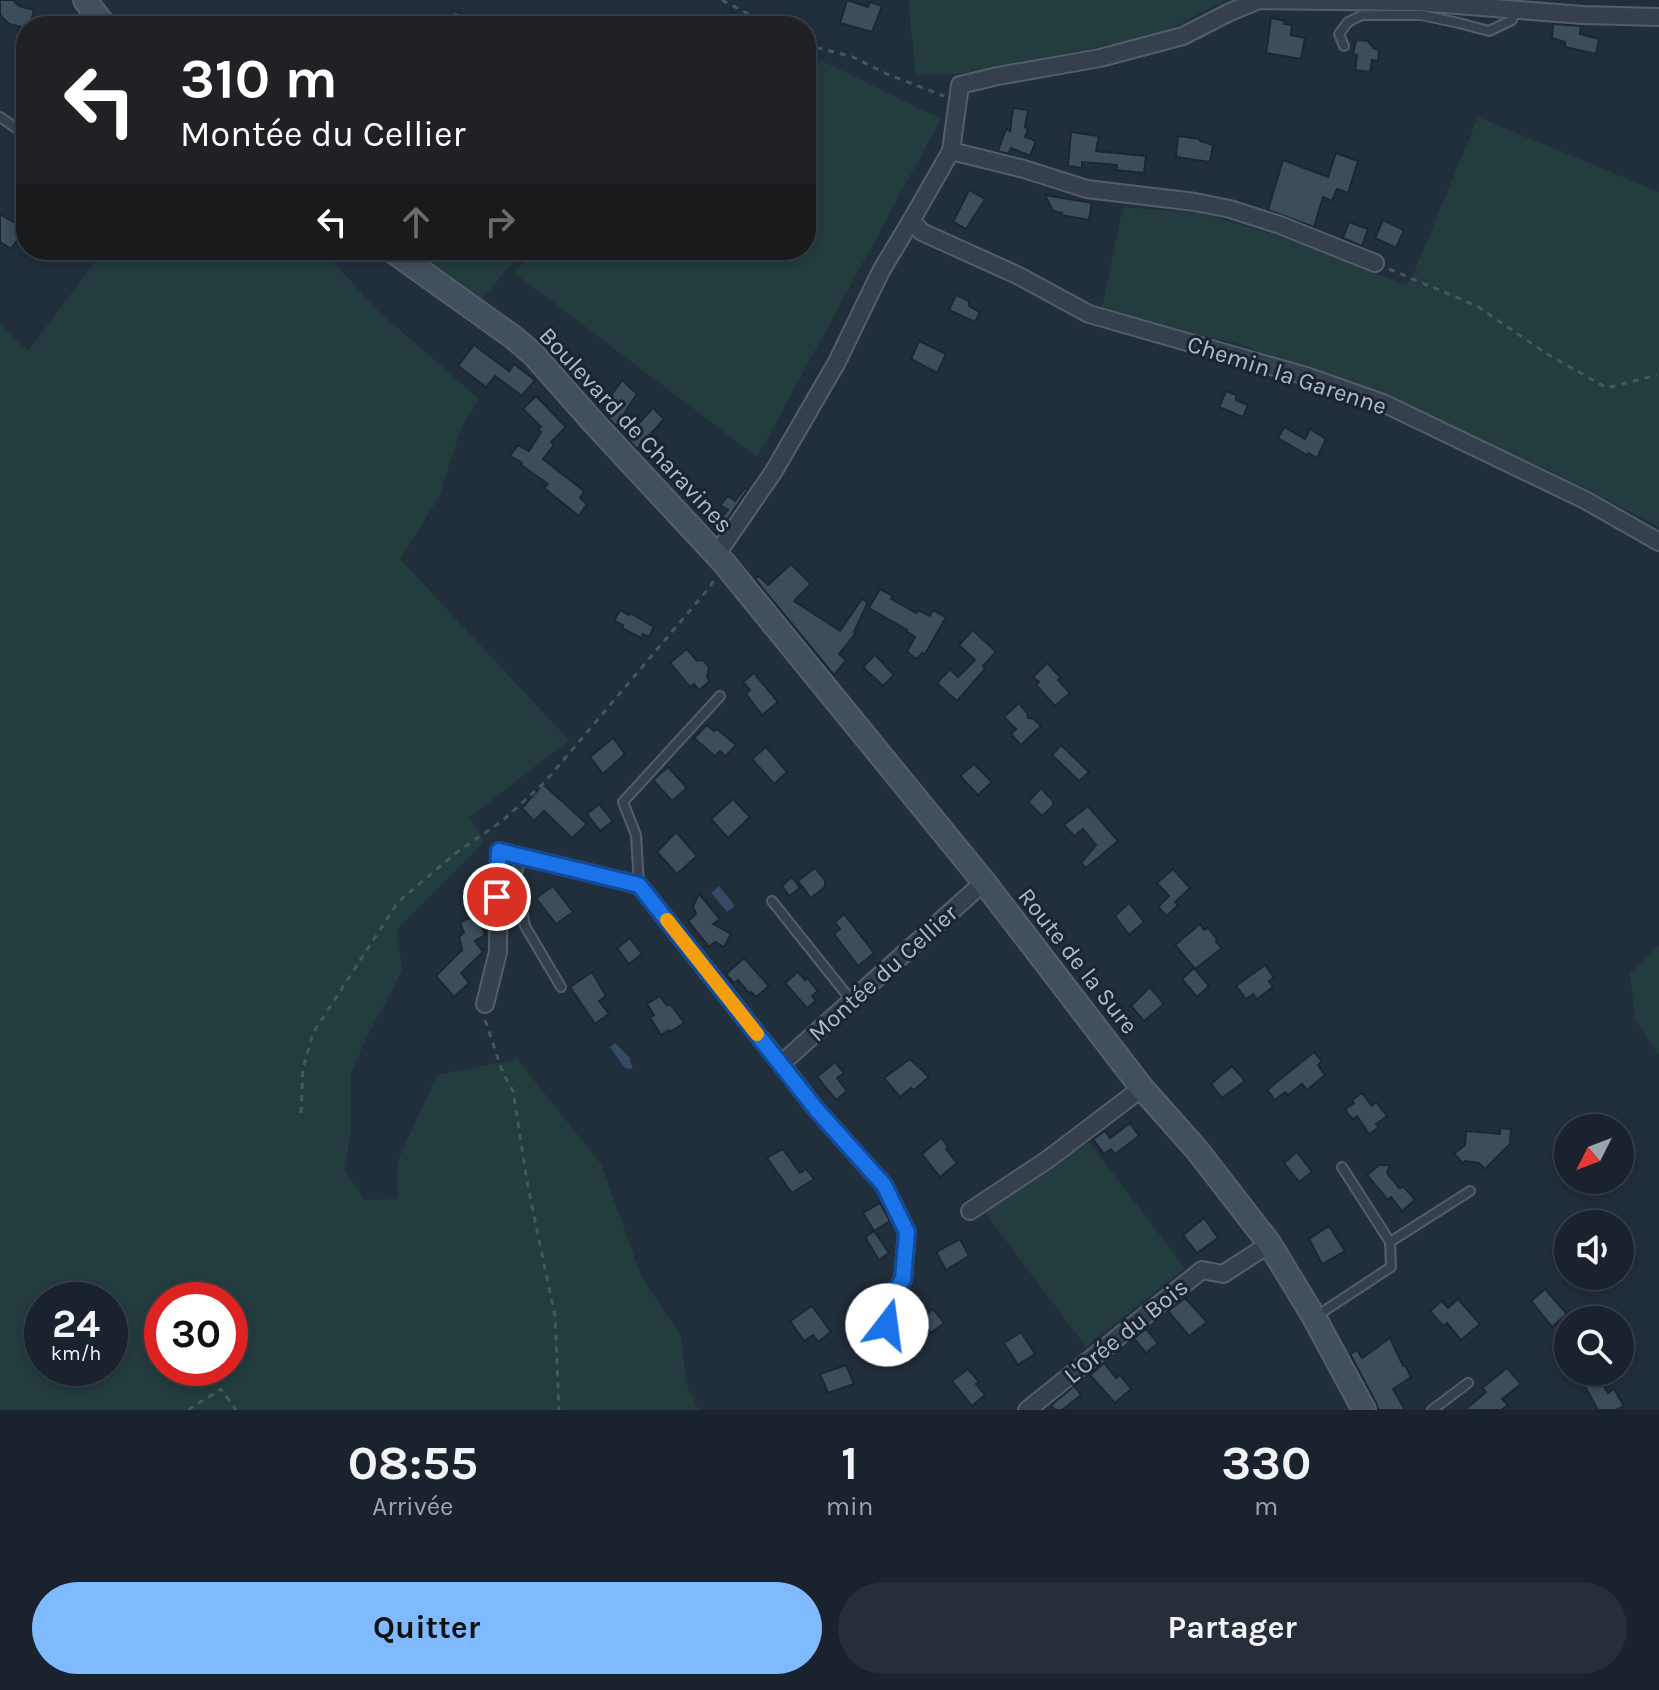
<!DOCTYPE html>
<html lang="fr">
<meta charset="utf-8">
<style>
body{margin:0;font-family:Karla,sans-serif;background:#262f39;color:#f1f3f6;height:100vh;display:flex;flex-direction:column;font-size:30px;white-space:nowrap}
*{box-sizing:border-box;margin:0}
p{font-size:26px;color:#9fa4aa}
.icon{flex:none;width:44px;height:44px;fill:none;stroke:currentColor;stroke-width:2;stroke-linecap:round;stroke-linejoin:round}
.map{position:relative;height:1410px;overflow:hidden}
.side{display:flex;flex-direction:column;background:#19222d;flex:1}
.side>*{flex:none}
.top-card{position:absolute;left:16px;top:16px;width:800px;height:244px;border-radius:32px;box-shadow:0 4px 12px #0003,0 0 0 2px #373f49;background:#202124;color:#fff;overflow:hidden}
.needle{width:52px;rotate:228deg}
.fabs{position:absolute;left:1554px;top:1114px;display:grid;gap:16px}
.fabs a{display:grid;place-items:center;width:80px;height:80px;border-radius:50%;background:#19222d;box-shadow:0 4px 12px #0003,0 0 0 2px #373f49;font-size:40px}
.speed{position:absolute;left:24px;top:1282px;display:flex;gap:16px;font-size:40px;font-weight:700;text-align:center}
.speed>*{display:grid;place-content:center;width:104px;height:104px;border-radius:50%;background:#19222d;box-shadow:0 4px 12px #0003,0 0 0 2px #373f49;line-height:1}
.speed small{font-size:20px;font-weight:400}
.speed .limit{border:12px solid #d22;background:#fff;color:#111}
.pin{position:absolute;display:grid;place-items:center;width:68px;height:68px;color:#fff;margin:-34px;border:4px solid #fff;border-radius:50%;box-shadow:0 2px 8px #0007}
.me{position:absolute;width:88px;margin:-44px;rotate:15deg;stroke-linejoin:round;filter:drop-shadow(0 0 6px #0008)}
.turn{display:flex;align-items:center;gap:28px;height:168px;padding:0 32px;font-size:36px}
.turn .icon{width:104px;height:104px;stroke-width:2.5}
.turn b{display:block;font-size:56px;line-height:68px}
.lanes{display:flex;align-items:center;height:76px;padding:0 32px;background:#0003;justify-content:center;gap:40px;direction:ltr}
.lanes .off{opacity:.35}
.eta{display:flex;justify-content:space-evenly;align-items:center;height:136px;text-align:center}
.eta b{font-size:48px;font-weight:700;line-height:56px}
.primary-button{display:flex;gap:16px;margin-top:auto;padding:16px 32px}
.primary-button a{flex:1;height:92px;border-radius:48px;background:#7fb9fe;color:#111;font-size:32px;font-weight:700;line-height:92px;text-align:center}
.primary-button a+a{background:#262f39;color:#f1f3f6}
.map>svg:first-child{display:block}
.green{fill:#233c3d;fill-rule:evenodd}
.water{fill:#334b64}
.building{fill:#3c4d5b;stroke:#1c2733;stroke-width:2}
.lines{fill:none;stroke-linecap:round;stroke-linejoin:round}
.lane-casing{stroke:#535e6a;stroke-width:12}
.street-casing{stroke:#535e6a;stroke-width:20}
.secondary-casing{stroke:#535e6a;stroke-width:26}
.path{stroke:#41595a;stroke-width:3;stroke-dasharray:6 6;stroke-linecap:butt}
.lane{stroke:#35404c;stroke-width:8}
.street{stroke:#35404c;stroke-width:16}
.secondary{stroke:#424f5f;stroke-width:22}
.route-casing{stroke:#114b97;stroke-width:20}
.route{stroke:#1a73e8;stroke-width:14}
.slow{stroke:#f59e0b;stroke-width:14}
.labels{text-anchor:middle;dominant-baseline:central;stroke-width:6;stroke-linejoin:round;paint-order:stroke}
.street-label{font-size:24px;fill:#b0bbc8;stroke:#1a2531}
</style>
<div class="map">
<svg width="1659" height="1410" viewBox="0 0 1659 1410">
<rect width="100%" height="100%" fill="#212e3c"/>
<g class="green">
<path d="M908,0H1226L1160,35L961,74L916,75Z"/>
<path d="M563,16L683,25L684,26H549Z"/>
<path d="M818,59L941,119L757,457L513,272L537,250H806V136L808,135L806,98Z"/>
<path d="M1478,117L1659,192V527L1545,468L1239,344L1101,312L1123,207L1200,213L1280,236L1406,285L1413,275Z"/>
<path d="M104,250H323L376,309L479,399L461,428L439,497L400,559L569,740L470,817L484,842L397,929L402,971L369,1033L351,1072V1130L345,1170L364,1200L397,1199L398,1160L437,1075L517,1059L601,1164L642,1278L681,1336L687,1386L699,1410H0V323L28,351ZM110,1300V1368H42V1300ZM230,1300V1368H162V1300Z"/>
<path d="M404,250H529L508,268L482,299Z"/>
<path d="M1659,946V1055L1635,1020L1630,973Z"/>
<path d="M1089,1142L1185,1268L1086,1347L985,1213Z"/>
</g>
<g class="water">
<path d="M719,886L735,906L727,912L711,893Z"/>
<path d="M615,1043L630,1058V1063L633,1066L631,1069L625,1068L610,1047Z"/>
</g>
<g class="building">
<path d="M0,0H13L19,6L34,10L30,26H26V28L9,24L0,15Z"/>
<path d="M847,0L868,7L870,2L882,6L872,32L840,23Z"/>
<path d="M453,11L494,23V26H449Z"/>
<path d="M1271,18L1285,21L1284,24L1292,25L1291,35L1305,38L1301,59L1266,53Z"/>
<path d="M1553,24L1581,26L1580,34L1599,39L1596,54L1565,47V42L1552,38Z"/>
<path d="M1356,40L1368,41L1373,48L1379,50L1378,61L1372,60L1370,72L1355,70L1357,55L1353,54Z"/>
<path d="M1013,108L1028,110L1025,127L1028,129L1025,137L1036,141L1030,156L1011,148L1008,154L998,151L1006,129L1010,131Z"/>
<path d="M1071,132L1099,136L1096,151L1146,156L1144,173L1116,170L1117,165L1082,162V168L1068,166Z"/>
<path d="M1178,136L1200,139V141L1213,145L1210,162L1176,157Z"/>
<path d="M1336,153L1358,161L1348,193L1337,189L1332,201L1323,197L1314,227L1268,210L1283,160L1328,177Z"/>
<path d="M969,190L985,199L966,229L953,222Z"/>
<path d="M1045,195L1092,203L1089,220L1061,215L1062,213L1053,211Z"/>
<path d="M0,214L25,229L11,249L0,242Z"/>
<path d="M1383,220L1404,230L1396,248L1375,238Z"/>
<path d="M1349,222L1368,229L1362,246L1343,238Z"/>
<path d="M956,295L969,301V306L980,312L975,322L949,310Z"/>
<path d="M919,341L946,354L937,373L911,359Z"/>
<path d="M474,345L509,371L514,364L535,380L522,396L495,376L486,387L458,366Z"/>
<path d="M622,380L637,394L616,426L601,410Z"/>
<path d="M1226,391L1236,395V400L1248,405L1243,417L1219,407Z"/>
<path d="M536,396L566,427L551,442L554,445L543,459L584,491L580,498L587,504L579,516L544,488L548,484L521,465L522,463L510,456L518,445L529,451L541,432L538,430L541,427L523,409Z"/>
<path d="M653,408L664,419L637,449L626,437Z"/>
<path d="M1284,427L1305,439L1310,429L1326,439L1317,458L1308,453L1307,455L1278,438Z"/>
<path d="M746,487L748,489L717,535L712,529L728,510L720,505L728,496L735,501Z"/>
<path d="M791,564L811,584L794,601L840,631L862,599L868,602L854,632L856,633L839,654L846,660L834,675L755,579L759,576L768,585Z"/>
<path d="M880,589L893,596L891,599L916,613L918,610L930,616L933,610L946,617L925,654L922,653L917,659L907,652L915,637L906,631L907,630L869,608Z"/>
<path d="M620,610L629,615L630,613L654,627L649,637L643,634L641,638L622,628L623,625L614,621Z"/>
<path d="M973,630L996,652L983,666L985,669L957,701L937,683L950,669L958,677L975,660L959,645Z"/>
<path d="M687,649L697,661L703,660L709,667L707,677L710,681L699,690L694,684L690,687L670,663Z"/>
<path d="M875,655L894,675L883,686L863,667Z"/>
<path d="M1047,663L1061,678L1058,680L1070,693L1055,706L1036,685L1039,682L1033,677Z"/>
<path d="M754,673L778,702L762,715L746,694L750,690L743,682Z"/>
<path d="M1019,703L1027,713L1028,718L1034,719L1041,726L1021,745L1011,734L1016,729L1004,717Z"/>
<path d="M707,725L714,731L717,729L736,745L726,756L720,751L715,756L694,738Z"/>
<path d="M613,738L625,754L603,774L590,757Z"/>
<path d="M1061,745L1089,772L1079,781L1052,755Z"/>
<path d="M766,747L787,772L774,784L752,759Z"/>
<path d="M974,764L992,782L978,795L960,776Z"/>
<path d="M668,767L687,788L672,801L653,780Z"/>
<path d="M543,784L587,824L572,838L544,811L534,821L522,808Z"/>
<path d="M1041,788L1053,801V806L1042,816L1028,802Z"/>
<path d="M733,799L750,817L728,838L711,819Z"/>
<path d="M599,804L613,821L600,831L587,814Z"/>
<path d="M1088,806L1118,841L1086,868L1081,863L1096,845L1083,829L1074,836L1064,825Z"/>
<path d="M676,832L697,856L677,874L657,852Z"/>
<path d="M815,868L825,880V887L811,898L798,881Z"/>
<path d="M1173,869L1190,888L1175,902L1178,905L1167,916L1158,907L1169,896L1157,883Z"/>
<path d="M792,877L800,888L789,896L782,886Z"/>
<path d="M553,886L573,912L556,924L536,898Z"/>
<path d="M699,894L720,919L713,924L731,934L724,947L715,942L709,947L688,921L696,914L693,906Z"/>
<path d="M1129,903L1144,922L1129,935L1115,916Z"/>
<path d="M844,914L874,953L858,966L834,934L840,929L835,922Z"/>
<path d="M477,915L485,935L475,941L483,952L461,973L469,983L454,997L436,976L462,950L459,937L464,933L460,922Z"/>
<path d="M1200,924L1204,930L1208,928L1217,939L1216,942L1222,948L1195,969L1175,945Z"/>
<path d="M630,938L642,954L629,964L617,948Z"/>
<path d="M744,958L769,986L756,997L751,992L749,993L738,980L734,983L726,974Z"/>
<path d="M1265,965L1274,978L1269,981L1273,987L1257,999L1253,994L1246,999L1236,986Z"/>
<path d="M1194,968L1209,986L1197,997L1182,979Z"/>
<path d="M592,972L606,996L599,1001L609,1014L595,1024L570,987Z"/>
<path d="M798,972L805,980L807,978L818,991L812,996L816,1001L807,1008L785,983Z"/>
<path d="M1150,987L1164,1004L1144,1021L1131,1006Z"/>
<path d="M660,996L667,1006L670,1004L675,1010L684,1023L670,1032L669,1030L661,1035L650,1017L654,1015L647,1004Z"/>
<path d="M1314,1052L1322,1061L1318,1065L1325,1075L1307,1090L1302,1084L1288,1095L1285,1092L1275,1100L1267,1090Z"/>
<path d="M910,1059L929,1077L914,1090L911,1088L900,1097L884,1078Z"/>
<path d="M835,1062L844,1073L837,1078L847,1091L836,1100L817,1077Z"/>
<path d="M1232,1066L1245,1081L1222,1098L1211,1084Z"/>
<path d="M1362,1093L1372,1106L1376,1102L1387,1116L1376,1124L1379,1127L1369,1134L1357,1116L1352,1119L1345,1109L1354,1103L1352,1100Z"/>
<path d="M1130,1123L1139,1136L1115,1154L1111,1149L1104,1154L1093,1139L1105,1131L1110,1138Z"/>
<path d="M1500,1128L1511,1129L1510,1144L1485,1169L1479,1163L1465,1161L1463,1163L1454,1154L1465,1145L1466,1131L1500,1134Z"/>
<path d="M941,1138L948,1147L946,1149L957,1163L940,1177L922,1154Z"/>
<path d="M783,1149L800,1173L806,1169L814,1179L792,1193L767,1158Z"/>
<path d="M1297,1152L1312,1172L1299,1182L1284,1163Z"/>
<path d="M1379,1165H1390L1387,1173L1399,1188L1404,1187L1415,1200L1402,1211L1391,1197L1388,1200L1367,1175Z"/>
<path d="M880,1203L890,1221L874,1231L863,1213Z"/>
<path d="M1204,1218L1218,1238L1197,1253L1183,1235Z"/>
<path d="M1329,1226L1345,1251L1322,1264L1309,1239Z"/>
<path d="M874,1231L889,1253L879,1260L865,1237Z"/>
<path d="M960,1239L969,1256L946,1270L936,1252Z"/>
<path d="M1545,1289L1567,1314L1552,1327L1531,1301Z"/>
<path d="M1185,1298L1207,1322L1189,1336L1168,1311Z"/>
<path d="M1458,1299L1480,1324L1461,1340L1447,1323L1443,1326L1430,1311L1442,1301L1448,1308Z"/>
<path d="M812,1306L831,1332L818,1342L813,1335L804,1341L790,1321Z"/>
<path d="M933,1309L944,1323L931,1333L920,1319Z"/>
<path d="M1146,1329L1158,1343L1146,1353L1134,1338Z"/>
<path d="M1021,1332L1035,1354L1018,1365L1004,1343Z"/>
<path d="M1390,1338L1403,1366L1405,1365L1411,1377L1393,1389L1405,1410H1378L1376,1403L1350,1354L1357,1350L1362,1358Z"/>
<path d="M1104,1363L1116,1378L1120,1375L1131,1389L1115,1403L1090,1375Z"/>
<path d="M846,1365L854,1384L828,1393L820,1374Z"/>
<path d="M1507,1368L1521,1384L1502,1399L1508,1405L1501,1410H1465L1486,1392L1482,1388Z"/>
<path d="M968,1369L979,1382L976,1384L985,1395L972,1406L952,1381Z"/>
<path d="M1598,1377L1608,1393L1614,1389L1624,1406L1616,1410H1598L1584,1385Z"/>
<path d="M1074,1386L1081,1395L1062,1410H1055L1051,1405Z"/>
</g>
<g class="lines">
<g class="lane-casing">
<g id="lane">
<path d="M1344,46L1339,34L1348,22L1362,15H1421L1459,23L1489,31L1512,20L1514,10"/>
<path d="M0,117L26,135"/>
<path d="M521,857L516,877L525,926L561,987"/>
<path d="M639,884L636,835L623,802L720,696"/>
<path d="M772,901L851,1000"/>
<path d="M1390,1242L1470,1191"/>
<path d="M1315,1317L1391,1267L1390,1242L1342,1167"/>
<path d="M1432,1410L1468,1383"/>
</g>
</g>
<g class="street-casing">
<g id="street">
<path d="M1659,17L1583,15L1418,2L1259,0L1230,12L1183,36L1100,58L998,76L960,85L951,151L911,221L922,232L1019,276L1089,314L1306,376L1383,403L1585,500L1659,542"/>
<path d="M951,151L1024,169L1087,189L1195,202L1230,209L1280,225L1375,263"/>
<path d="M715,554L721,548L774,471L837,362L881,271L911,221"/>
<path d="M485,1004L498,952L499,851L639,885L781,1064"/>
<path d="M970,1211L1047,1160L1142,1088"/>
<path d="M886,1348L888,1301L903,1279L907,1232L884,1185L816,1109L781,1064L984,882"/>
<path d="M1027,1410L1202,1270L1223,1274L1262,1249L1269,1243"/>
</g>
</g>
<g class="secondary-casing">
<g id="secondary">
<path d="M85,0L105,26"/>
<path d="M391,250L513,337L533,354L594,423L724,563L984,882L1142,1088L1197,1150L1269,1243L1314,1317L1364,1410"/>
</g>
</g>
<g class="path">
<path d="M722,0L771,26"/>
<path d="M806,42L815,47L853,57L887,74L944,96"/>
<path d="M1389,269L1477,306L1547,354L1607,388L1657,375"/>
<path d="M485,1020L503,1073L513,1091L528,1187L555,1316L559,1410"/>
<path d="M301,1113L303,1069L313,1033L398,902L457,852L501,822L544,783L709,588L714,580"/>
<path d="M188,1410L221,1389L236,1410"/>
</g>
<use href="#lane" class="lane"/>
<use href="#street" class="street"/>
<use href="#secondary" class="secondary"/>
</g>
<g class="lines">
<g class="route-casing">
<path id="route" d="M497,897L499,851L639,885L816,1109L884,1185L907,1232L903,1279L888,1301L887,1325"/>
</g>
<use href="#route" class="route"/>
<path class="slow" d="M667,920L757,1034"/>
</g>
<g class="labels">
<g class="street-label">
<text transform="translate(1287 375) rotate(18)">Chemin la Garenne</text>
<text transform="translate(636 430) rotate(47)">Boulevard de Charavines</text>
<text transform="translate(1078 961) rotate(52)">Route de la Sure</text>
<text transform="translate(883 973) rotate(-42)">Montée du Cellier</text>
<text transform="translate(1126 1331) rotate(-39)">L'Orée du Bois</text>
</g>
</g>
</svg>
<div class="fabs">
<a><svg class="needle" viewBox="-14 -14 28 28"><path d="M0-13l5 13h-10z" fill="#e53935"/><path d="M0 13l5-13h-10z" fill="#9fa4aa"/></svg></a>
<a><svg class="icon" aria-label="sound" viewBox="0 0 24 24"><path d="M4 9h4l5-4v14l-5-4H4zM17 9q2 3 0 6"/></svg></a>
<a><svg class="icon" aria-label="search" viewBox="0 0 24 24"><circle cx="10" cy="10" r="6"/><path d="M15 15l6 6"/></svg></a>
</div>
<div class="speed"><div>24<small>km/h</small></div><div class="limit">30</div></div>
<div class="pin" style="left:497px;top:897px;background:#d93025"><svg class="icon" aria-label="arrive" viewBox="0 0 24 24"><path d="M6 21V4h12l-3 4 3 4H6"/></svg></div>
<svg class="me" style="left:887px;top:1325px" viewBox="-20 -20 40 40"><circle r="19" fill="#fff"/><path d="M0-13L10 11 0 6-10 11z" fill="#1a73e8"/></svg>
<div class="top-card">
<div class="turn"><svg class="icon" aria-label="left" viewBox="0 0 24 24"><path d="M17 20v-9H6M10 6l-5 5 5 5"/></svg><div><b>310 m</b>Montée du Cellier</div></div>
<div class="lanes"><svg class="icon" aria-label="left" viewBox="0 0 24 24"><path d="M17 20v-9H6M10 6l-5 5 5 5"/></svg><svg class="icon off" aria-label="ahead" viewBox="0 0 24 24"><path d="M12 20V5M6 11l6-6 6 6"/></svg><svg class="icon off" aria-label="right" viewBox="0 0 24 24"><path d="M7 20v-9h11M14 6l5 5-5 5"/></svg></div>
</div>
</div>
<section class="side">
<div class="eta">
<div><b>08:55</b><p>Arrivée</p></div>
<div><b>1</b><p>min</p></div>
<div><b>330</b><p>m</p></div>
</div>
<div class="primary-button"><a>Quitter</a><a>Partager</a></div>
</section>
